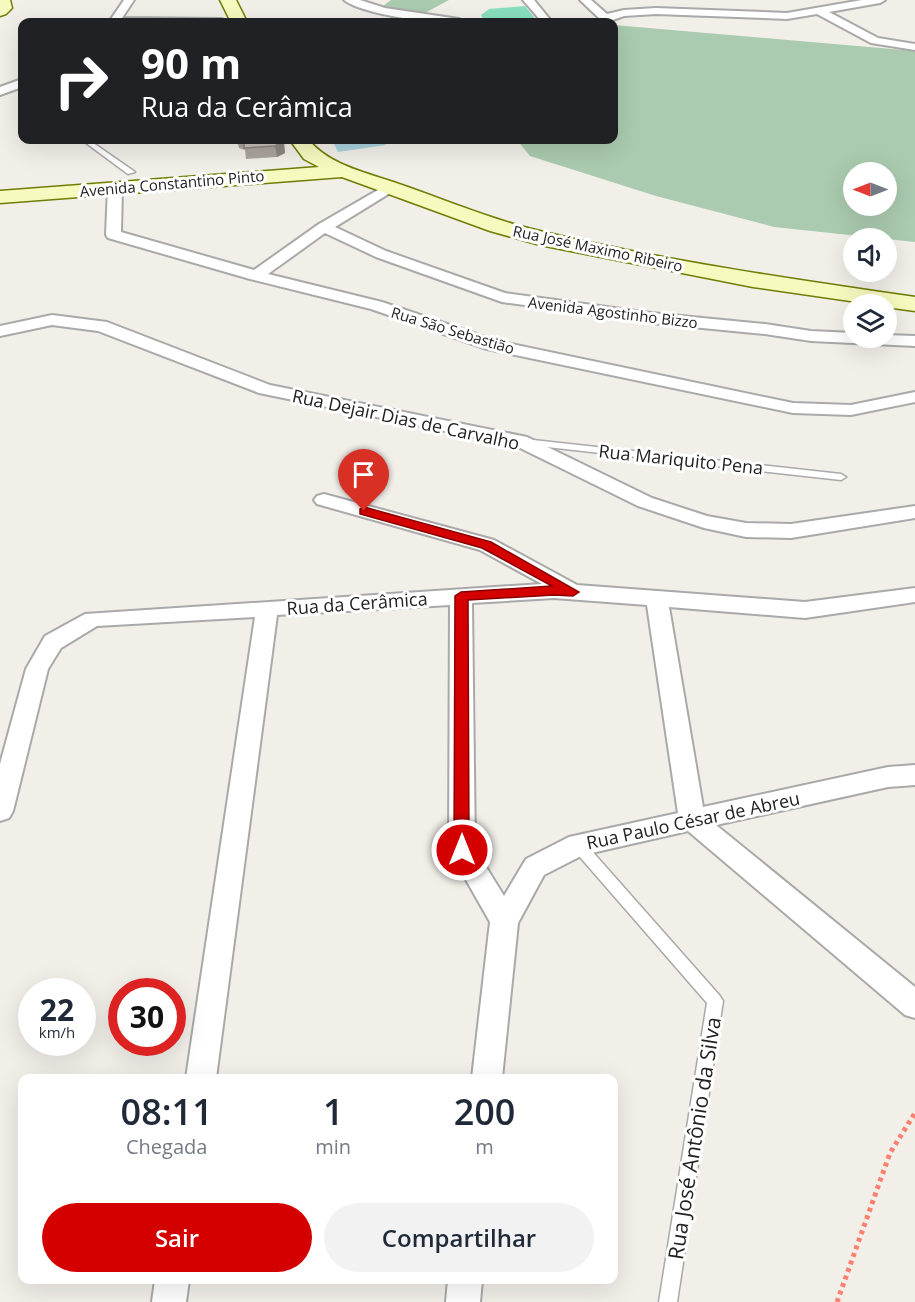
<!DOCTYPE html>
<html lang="pt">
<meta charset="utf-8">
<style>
body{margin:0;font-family:"Open Sans",sans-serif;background:#f2f2f3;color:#1f2937;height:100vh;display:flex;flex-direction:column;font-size:22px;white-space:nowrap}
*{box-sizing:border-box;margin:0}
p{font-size:20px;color:#747a83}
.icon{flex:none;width:33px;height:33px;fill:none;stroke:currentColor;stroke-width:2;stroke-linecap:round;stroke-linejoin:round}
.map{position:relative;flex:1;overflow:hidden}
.drawer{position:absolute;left:18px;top:1074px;width:600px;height:210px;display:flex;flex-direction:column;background:#fff;border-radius:12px;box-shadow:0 6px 24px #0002}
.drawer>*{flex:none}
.banner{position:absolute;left:18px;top:18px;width:600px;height:126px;border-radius:12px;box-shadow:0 6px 24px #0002;background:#202124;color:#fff;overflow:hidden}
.needle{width:39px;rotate:270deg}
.fabs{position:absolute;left:843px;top:162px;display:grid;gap:12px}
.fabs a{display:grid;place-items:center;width:54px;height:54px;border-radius:50%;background:#fff;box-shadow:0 6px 24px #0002;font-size:30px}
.speed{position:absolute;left:18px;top:978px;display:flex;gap:12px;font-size:30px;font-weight:700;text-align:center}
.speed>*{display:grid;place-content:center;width:78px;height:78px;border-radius:50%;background:#fff;box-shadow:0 6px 24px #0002;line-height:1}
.speed small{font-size:15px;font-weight:400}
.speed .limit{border:9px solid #d22;background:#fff;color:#111}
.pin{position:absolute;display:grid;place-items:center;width:51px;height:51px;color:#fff;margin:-62px -26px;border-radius:50% 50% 50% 0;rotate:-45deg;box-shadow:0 0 6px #0007}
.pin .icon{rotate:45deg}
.me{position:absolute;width:66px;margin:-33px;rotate:0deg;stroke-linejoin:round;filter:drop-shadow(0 0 4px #0008)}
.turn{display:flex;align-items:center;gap:21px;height:126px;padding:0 24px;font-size:27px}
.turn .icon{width:78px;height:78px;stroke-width:2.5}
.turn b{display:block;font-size:42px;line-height:51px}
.eta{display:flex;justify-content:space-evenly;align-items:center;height:102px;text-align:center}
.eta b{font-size:36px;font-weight:600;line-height:42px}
.action{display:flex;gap:12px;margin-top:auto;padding:12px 24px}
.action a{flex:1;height:69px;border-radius:36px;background:#d40000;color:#fff;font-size:24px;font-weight:600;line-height:69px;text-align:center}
.action a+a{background:#f2f2f3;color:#1f2937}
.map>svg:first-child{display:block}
.cemetery{fill:#aacbaf;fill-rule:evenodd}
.pitch{fill:#88e0be}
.water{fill:#aad3df}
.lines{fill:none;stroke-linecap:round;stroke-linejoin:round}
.lane-casing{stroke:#a9a9a9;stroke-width:3}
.street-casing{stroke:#a9a9a9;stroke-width:4}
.secondary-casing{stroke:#707d05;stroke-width:3}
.path{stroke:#fa8072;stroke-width:5;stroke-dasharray:4 4;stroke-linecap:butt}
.lane{fill:#fff;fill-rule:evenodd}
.street{fill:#fff;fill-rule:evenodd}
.secondary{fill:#f7fabf;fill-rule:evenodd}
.wall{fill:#aba49e}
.shaded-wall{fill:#8b8681}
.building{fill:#c7bfb8;stroke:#8b8681;stroke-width:1.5}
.route{fill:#d40000;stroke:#8a0000;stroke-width:1.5}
.labels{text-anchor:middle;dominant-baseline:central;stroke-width:6;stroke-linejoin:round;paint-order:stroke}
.far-street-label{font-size:15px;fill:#222;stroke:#fff}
.street-label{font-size:18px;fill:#222;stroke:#fff}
.near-street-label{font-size:21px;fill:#222;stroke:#fff}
</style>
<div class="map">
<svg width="915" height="1302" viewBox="0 0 915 1302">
<rect width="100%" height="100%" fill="#f2efe9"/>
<g class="cemetery">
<path d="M391,0H449L423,14L383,6Z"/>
<path d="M614,25L915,51V242L774,227L656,196L530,156L517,140H614ZM854,172H886V206H854Z"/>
</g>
<path class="pitch" d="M525,6L538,22H485L481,15L489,9Z"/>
<path class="water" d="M366,140H383L386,145L338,152L334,144Z"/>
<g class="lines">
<g class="lane-casing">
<g id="lane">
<path d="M82,140H89L135,172L128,174Z"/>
<path d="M524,439L841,474L846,477L841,480L520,444L519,442Z"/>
<path d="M578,839L583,841L720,996L723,1001L677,1302H659L707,1003L573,849L571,845L573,841Z"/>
</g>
</g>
<g class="street-casing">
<g id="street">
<path d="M124,0H134L122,18L222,19L227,22H109Z"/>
<path d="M344,0H360L385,8L459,19L464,22C440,25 363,15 344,0Z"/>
<path d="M523,0H534L552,22H542Z"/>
<path d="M580,0H591L607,14L624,10L656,8L787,13L862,0H885L880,3L829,12L878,38L915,44V50L871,43L817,14L787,19L656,14L624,16L607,22H597L599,18Z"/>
<path d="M22,79V87L0,95V87Z"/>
<path d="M390,183L395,184L397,187L395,190L335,227L386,251L505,293L651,313L765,324L811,331L854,333V338H886V335L915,336V346L811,341L765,334L651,323L502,302L376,257L325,233L268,274L382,302L497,341L793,403L851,405L915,392V402L851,415L793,413L487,349L371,309L250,279L108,238L106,235L108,188L115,184L122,188L121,232L254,270L319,224Z"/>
<path d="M52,315L107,322L270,385L527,437L652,498L707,516L746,523L791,524L915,506V518L791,538L746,537L704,528L638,506L514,445L259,393L98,331L52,325L0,336V326Z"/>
<path d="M324,494L494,540L577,585L805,602L915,588V602L805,618L669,607L703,807L888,767L915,765V785L888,787L716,825L915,987V1018L905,1015L688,831L583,855L544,875L518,923L502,1078H472L490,922L449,850L450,605L277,615L216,1078H186L255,617L97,626L61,648L48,669L13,811L9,818L0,821V764L26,669L45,636L85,614L542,584L480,550L317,504L314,500L317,496ZM554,598L647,605L678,813L569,837L526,859L504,896L475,849L472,603Z"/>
<path d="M155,1280H189L186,1302H152Z"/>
<path d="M448,1280H482L480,1302H446Z"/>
</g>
</g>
<g class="secondary-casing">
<g id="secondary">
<path d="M0,0H10L12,8L6,14L0,16Z"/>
<path d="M220,0H236L247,22H231Z"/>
<path d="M290,140H309C329,166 372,174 402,185C448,201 495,221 544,232C666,261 791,279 915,297V311L886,307V304H871L753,287L540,245L490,231L342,177L0,203V191L319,167L304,159Z"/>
</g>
</g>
<path class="path" d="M837,1302L890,1153L915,1113"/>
<use href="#lane" class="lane"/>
<use href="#street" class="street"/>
<use href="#secondary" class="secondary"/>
</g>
<path class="wall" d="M237,140H283L285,153L277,157L246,159L245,150L239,148Z"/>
<path class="shaded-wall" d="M284,141L285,153L277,157L275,146Z"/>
<path class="building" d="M248,140H283L284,141L275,146L244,148V142L251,140Z"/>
<path class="route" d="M364,507L491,542L579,592L573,596L554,595L468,600L469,850L467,855L462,857L456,855L454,850L455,596L461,592L552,586L482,548L360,514V509Z"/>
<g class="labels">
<g class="far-street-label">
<text transform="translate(172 183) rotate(-5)">Avenida Constantino Pinto</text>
<text transform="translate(598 248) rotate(12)">Rua José Maximo Ribeiro</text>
<text transform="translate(613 312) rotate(7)">Avenida Agostinho Bizzo</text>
<text transform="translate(453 330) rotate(17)">Rua São Sebastião</text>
</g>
<g class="street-label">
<text transform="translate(406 419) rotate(12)">Rua Dejair Dias de Carvalho</text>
<text transform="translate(681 459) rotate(6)">Rua Mariquito Pena</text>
<text transform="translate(357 603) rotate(-4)">Rua da Cerâmica</text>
<text transform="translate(693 820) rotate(-12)">Rua Paulo César de Abreu</text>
</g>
<g class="near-street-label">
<text transform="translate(694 1138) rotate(-81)">Rua José Antônio da Silva</text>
</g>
</g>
</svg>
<div class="fabs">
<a><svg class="needle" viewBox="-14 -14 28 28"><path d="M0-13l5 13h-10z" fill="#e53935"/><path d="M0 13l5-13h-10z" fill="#747a83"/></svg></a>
<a><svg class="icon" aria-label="sound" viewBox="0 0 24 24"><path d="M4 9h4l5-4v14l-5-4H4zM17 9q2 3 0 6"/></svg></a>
<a><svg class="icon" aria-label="layers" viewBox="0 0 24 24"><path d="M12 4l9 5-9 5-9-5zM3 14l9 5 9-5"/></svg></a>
</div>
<div class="speed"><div>22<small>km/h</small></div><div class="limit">30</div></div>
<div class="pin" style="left:364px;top:511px;background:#d93025"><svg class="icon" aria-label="arrive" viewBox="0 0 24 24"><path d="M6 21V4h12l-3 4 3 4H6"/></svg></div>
<svg class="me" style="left:462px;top:850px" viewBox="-20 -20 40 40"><circle r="17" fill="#d40000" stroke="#fff" stroke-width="3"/><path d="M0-11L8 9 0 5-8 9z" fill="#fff"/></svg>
<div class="banner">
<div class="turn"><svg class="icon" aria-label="right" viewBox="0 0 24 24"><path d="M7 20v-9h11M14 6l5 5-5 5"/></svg><div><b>90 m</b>Rua da Cerâmica</div></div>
</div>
<section class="drawer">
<div class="eta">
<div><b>08:11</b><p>Chegada</p></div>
<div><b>1</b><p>min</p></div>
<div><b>200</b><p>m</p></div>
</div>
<div class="action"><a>Sair</a><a>Compartilhar</a></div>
</section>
</div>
